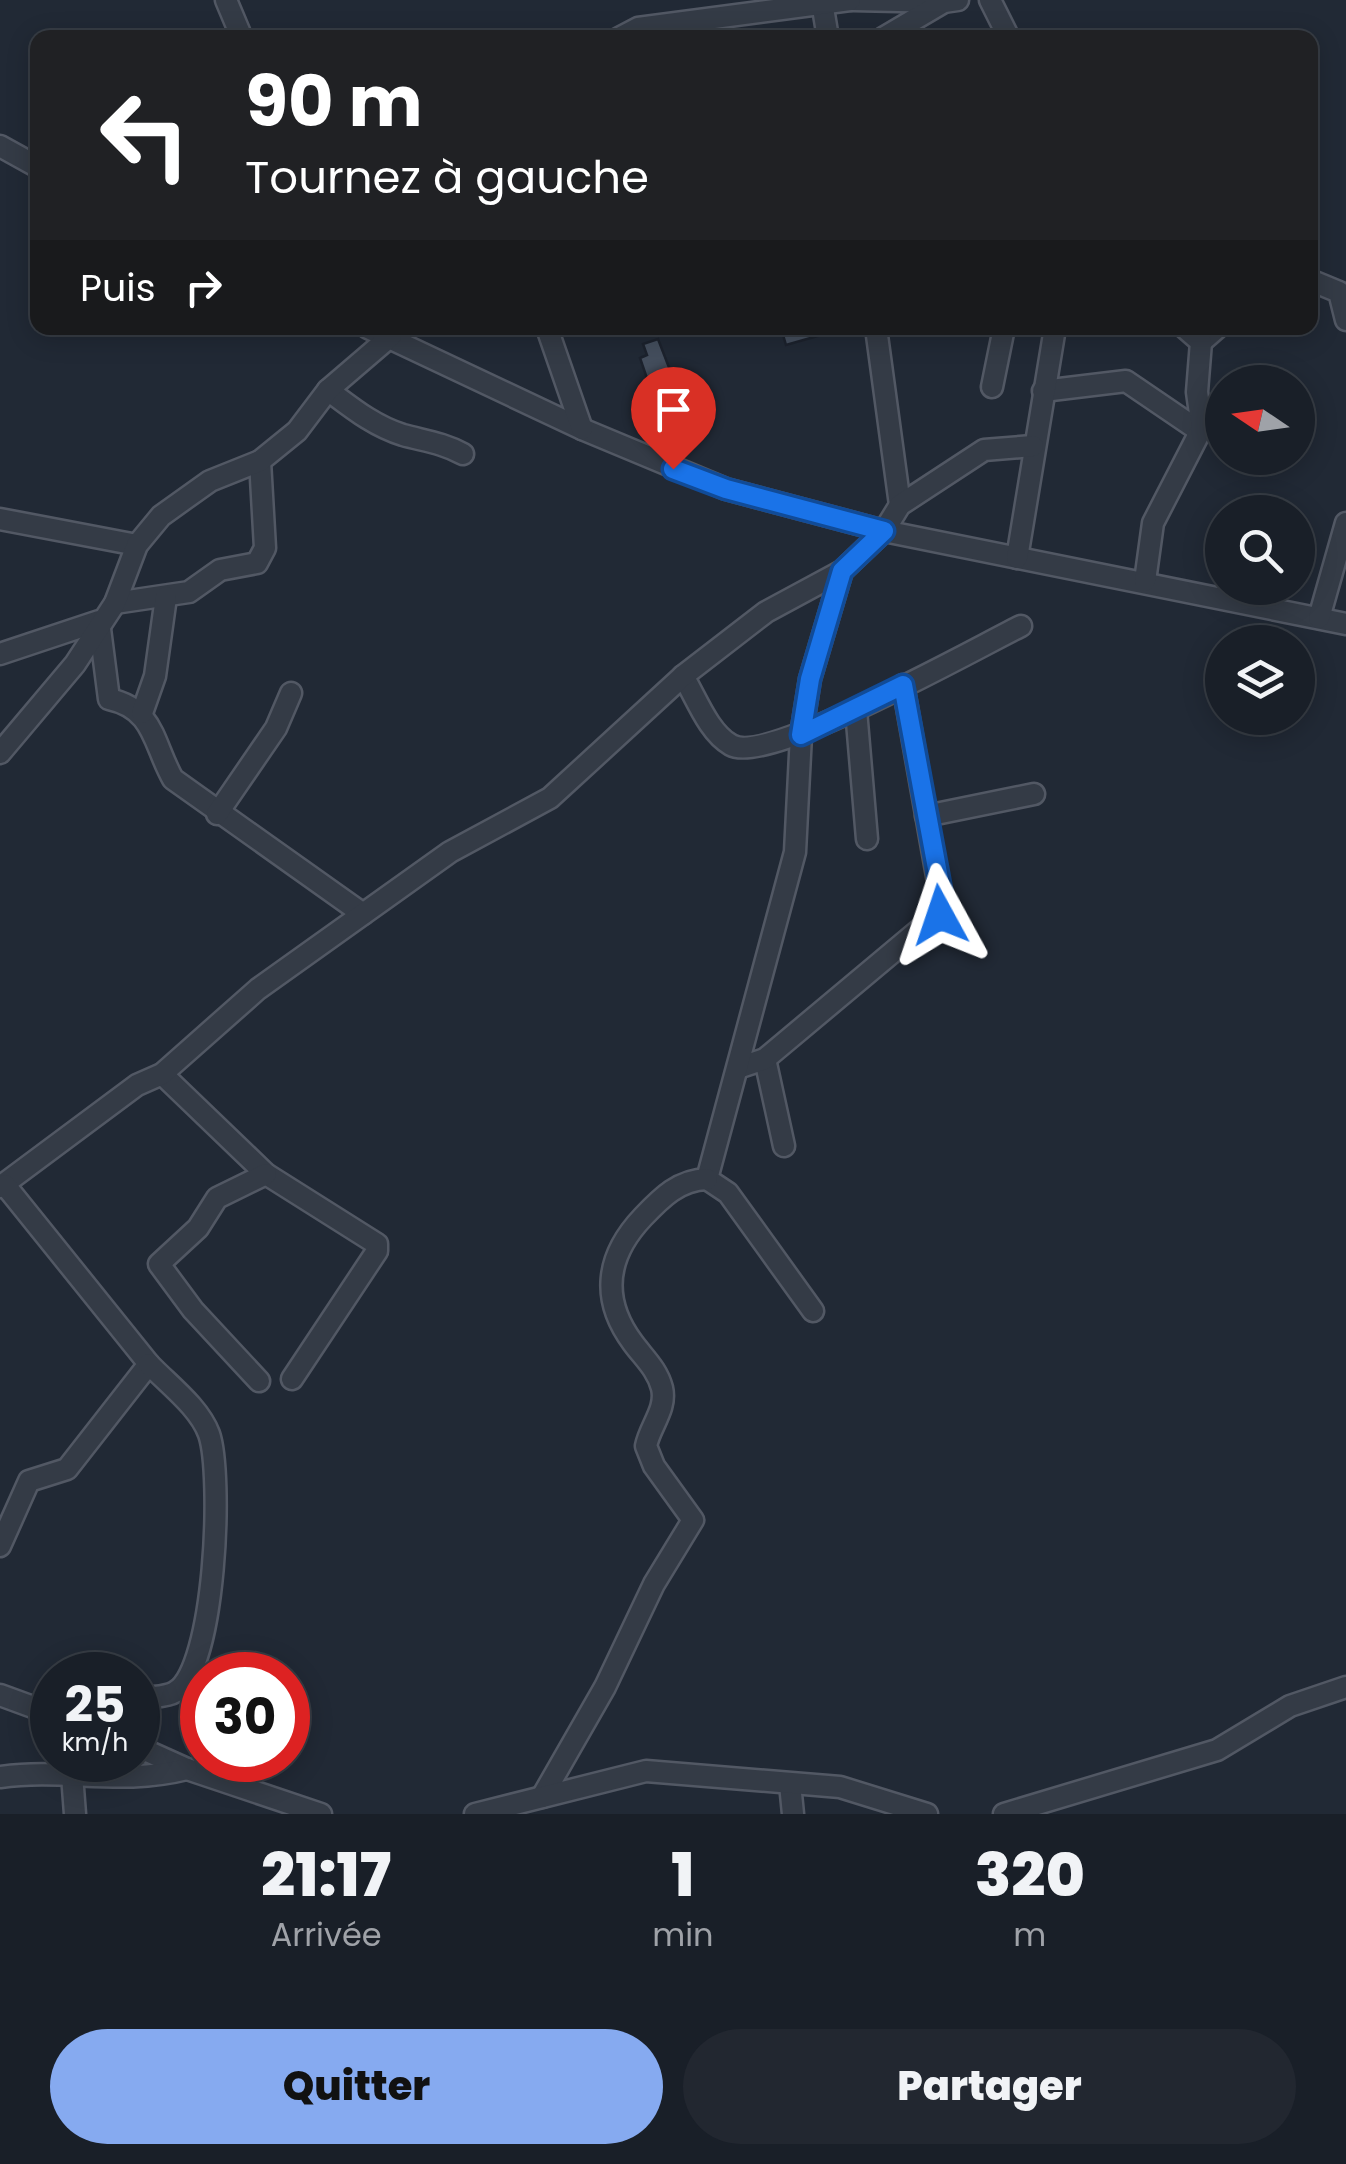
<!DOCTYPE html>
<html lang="fr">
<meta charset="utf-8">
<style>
body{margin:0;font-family:Poppins,sans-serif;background:#222730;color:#f1f3f6;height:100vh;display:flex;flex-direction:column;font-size:38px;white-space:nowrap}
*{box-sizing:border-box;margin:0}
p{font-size:32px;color:#9fa2a8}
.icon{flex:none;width:55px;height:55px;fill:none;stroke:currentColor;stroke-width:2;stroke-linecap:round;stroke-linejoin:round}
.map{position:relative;height:1814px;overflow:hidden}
.sheet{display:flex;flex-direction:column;background:#191f28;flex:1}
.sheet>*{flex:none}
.guide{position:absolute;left:30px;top:30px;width:1288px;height:305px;border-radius:20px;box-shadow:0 5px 25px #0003,0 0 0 2px #373d45;background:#202124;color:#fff;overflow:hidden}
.needle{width:65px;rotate:283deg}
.controls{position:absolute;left:1205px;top:365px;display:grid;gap:20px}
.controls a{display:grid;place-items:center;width:110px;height:110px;border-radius:50%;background:#191f28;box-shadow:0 5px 25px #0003,0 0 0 2px #373d45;font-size:50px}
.speed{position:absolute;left:30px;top:1652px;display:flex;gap:20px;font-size:50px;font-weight:700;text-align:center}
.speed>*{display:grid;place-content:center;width:130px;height:130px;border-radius:50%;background:#191f28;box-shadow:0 5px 25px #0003,0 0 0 2px #373d45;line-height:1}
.speed small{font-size:25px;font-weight:400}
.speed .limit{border:15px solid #d22;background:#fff;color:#111}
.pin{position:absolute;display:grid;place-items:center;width:85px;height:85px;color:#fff;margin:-102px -42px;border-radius:50% 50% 50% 0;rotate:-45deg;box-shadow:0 0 10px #0007}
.pin .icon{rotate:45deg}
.me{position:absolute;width:110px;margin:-55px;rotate:355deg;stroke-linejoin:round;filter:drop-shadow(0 0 8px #0008)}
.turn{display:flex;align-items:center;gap:35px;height:210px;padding:0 50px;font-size:45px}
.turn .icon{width:130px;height:130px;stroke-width:2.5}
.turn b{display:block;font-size:70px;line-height:85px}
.then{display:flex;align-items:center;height:95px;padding:0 50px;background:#0003;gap:20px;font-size:38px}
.eta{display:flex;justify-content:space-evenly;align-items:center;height:170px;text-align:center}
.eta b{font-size:60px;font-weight:800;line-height:70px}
.action{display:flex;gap:20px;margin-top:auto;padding:20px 50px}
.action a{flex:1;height:115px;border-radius:60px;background:#86aaf0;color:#111;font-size:40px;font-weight:800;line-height:115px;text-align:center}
.action a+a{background:#222730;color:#f1f3f6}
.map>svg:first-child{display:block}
.building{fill:#444e5d;stroke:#1c222d;stroke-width:2.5}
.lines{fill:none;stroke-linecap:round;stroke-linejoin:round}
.minor-casing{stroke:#525864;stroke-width:25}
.minor{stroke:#343b46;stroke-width:20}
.route-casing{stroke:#114b97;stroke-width:25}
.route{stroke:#1a73e8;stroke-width:18}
</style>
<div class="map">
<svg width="1346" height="1814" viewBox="0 0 1346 1814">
<rect width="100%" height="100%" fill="#212935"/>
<g class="building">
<path d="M781,328H835V331L786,345Z"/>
<path d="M658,339L675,383L651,390L640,358L647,355L643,344Z"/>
</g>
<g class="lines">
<g class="minor-casing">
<g id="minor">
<path d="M226,0L242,38"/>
<path d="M853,0L944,2"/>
<path d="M990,0L1009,38"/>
<path d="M822,2L828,38"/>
<path d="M619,38L638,28L850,0"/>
<path d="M883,38L944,2L958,0"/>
<path d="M0,146L38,167"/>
<path d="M1310,280L1339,292L1346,320"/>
<path d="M368,328L582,429L726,489L884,531L1346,624"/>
<path d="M547,328L582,429"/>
<path d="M876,328L900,505"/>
<path d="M1201,342L1217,328"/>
<path d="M992,387L1004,328"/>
<path d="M328,390C352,408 374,426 403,435C425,441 443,443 463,454"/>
<path d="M1043,391L1126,381L1201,432"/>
<path d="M0,519L137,545"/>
<path d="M1017,558L1055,328"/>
<path d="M1145,581L1153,523L1202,428L1197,392L1201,342L1185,328"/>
<path d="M115,603L189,592L220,570L257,563L265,548L260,461"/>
<path d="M1319,618L1346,523"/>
<path d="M0,654L99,621L109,699C155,709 153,744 173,779L363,914"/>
<path d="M683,676C696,697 708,732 731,745C767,766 976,648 1021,626"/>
<path d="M856,710L867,839"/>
<path d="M142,713L155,676L166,597"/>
<path d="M0,753L75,664L115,603L137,545L161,516L210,481L260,461L297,431L328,390L391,336"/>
<path d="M217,814L276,728L291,693"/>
<path d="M926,816L1034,794"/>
<path d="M765,1059L784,1146"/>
<path d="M738,1068L765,1059L943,910L903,685"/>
<path d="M162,1074L266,1174L377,1244V1251L292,1379"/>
<path d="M0,1187L137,1085L162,1074L258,989L450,852L550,798L683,676L766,612L842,571L884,531L900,505L984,450L1033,446"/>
<path d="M813,1311L728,1193L707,1179L795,852L801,735L810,679L842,571"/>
<path d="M259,1381L193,1310L159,1264L198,1228L217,1198L266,1174"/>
<path d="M0,1546L29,1481L67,1469L149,1364L5,1185"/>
<path d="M0,1695L52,1714"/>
<path d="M138,1700C149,1696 165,1698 175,1692C216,1669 223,1474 209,1434C199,1407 169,1385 149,1364"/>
<path d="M138,1747L187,1769L321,1814"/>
<path d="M72,1775L75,1814"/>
<path d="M0,1777C66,1768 120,1786 187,1769"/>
<path d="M790,1784L793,1814"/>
<path d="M542,1797L605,1687L654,1584L693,1520L654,1466L646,1446C650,1426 667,1409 662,1388C657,1369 644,1358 633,1343C600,1299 606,1256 643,1217C662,1197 679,1180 707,1179"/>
<path d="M475,1814L646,1771L840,1787L927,1814"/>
<path d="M1004,1814L1217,1750L1290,1706L1346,1687"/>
</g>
</g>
<use href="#minor" class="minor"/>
</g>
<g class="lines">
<g class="route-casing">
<path id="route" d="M673,469L726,489L884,531L842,571L810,679L801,735L903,685L944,906L940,915"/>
</g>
<use href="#route" class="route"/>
</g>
</svg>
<div class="controls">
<a><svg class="needle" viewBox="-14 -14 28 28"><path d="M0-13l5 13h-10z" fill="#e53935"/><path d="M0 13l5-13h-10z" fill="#9fa2a8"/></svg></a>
<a><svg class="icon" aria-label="search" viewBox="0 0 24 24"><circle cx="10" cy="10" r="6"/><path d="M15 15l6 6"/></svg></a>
<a><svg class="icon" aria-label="layers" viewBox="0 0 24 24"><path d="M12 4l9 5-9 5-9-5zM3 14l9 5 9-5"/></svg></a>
</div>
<div class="speed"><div>25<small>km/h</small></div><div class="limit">30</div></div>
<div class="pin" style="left:673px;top:469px;background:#d93025"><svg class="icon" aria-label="arrive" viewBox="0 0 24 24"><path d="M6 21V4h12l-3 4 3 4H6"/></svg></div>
<svg class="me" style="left:940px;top:915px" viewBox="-20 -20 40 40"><path d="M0-17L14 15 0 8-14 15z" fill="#1a73e8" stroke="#fff" stroke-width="4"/></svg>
<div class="guide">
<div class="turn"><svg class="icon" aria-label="left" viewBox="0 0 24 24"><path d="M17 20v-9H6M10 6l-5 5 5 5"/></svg><div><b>90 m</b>Tournez à gauche</div></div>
<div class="then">Puis<svg class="icon" aria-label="right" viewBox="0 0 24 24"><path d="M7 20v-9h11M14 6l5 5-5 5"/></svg></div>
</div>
</div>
<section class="sheet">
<div class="eta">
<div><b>21:17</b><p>Arrivée</p></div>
<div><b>1</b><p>min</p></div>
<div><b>320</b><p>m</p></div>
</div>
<div class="action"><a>Quitter</a><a>Partager</a></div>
</section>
